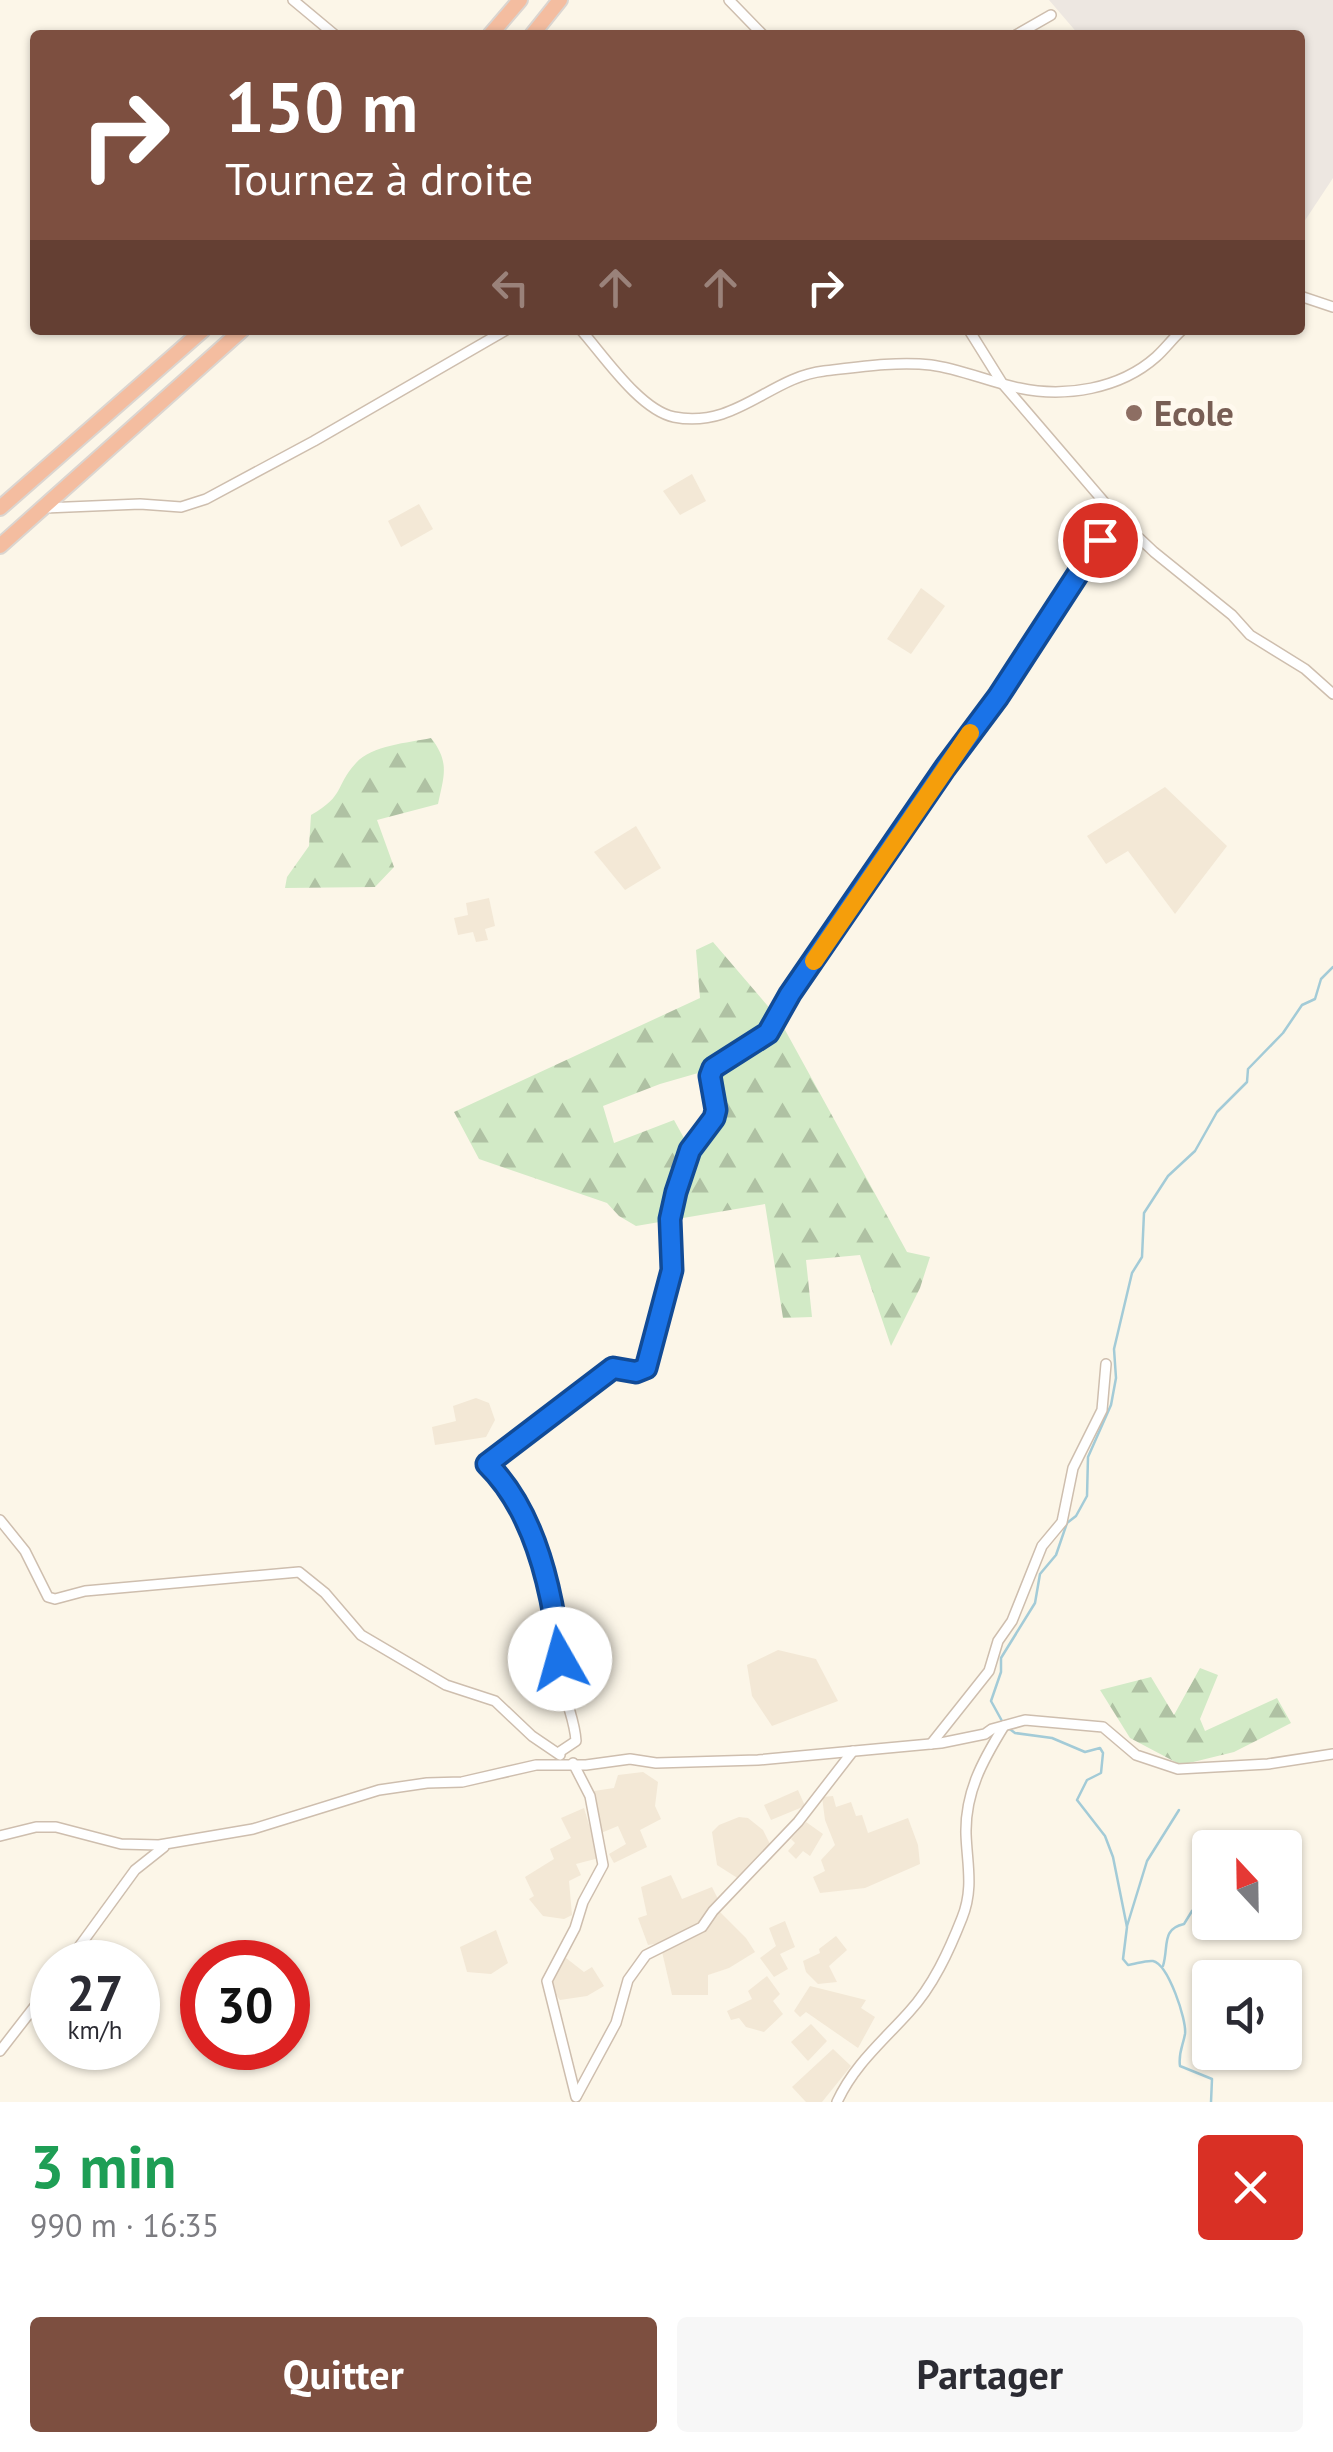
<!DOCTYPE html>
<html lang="fr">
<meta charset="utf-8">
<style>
body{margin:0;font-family:"PT Sans",sans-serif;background:#f7f7f7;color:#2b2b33;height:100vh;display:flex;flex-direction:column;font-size:38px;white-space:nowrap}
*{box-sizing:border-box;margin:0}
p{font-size:32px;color:#7c7c81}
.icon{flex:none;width:55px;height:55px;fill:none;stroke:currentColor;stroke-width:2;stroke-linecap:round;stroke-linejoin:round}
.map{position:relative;height:2102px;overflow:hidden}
.side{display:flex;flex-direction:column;background:#fff;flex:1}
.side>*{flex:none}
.banner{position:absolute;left:30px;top:30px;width:1275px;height:305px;border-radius:10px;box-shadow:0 2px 8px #0004;background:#7d4f40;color:#fff;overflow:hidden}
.needle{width:65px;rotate:338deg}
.tools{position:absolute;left:1192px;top:1830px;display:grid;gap:20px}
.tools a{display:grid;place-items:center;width:110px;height:110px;border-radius:10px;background:#fff;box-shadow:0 2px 8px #0004;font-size:50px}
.speed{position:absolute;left:30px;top:1940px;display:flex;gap:20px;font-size:50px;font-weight:700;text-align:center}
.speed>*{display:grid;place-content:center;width:130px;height:130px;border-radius:50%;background:#fff;box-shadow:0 2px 8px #0004;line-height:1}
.speed small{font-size:25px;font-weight:400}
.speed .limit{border:15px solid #d22;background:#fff;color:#111}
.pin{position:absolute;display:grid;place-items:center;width:85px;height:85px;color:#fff;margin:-42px;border:5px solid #fff;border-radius:50%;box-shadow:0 2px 10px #0007}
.me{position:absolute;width:110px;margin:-55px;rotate:353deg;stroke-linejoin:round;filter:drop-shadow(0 0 8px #0008)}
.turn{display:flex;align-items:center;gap:35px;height:210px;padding:0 30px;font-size:45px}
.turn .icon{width:130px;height:130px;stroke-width:2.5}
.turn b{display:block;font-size:70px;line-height:85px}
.lanes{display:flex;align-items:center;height:95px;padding:0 30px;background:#0003;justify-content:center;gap:50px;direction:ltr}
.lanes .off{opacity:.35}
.round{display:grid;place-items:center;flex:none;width:105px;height:105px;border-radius:10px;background:#f7f7f7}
.head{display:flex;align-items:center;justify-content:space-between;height:170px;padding:0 30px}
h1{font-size:60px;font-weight:800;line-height:75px;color:#1e9e55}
.primary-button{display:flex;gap:20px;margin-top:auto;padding:20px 30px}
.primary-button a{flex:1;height:115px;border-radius:10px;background:#7d4f40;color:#fff;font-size:40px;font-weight:800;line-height:115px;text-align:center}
.primary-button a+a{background:#f7f7f7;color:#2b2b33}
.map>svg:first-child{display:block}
.residential{fill:#f3e8d6}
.industrial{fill:#ede7e1}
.forest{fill:url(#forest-firs);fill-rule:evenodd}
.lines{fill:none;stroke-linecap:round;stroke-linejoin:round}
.stream{stroke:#a3cbd7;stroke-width:2.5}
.minor-casing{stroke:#cebeae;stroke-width:12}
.highway-casing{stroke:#dbd5d0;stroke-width:18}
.minor{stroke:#fff;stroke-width:9}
.highway{stroke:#f4bda0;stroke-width:14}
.route-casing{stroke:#114b97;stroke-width:25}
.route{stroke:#1a73e8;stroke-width:18}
.slow{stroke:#f59e0b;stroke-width:18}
.education-dot{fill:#8d6e63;stroke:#fff9ee;stroke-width:4}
.labels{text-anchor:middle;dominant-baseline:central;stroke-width:10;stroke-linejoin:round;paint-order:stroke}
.education-label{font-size:35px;font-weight:bold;fill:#785e54;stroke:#fff9ee;text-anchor:start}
</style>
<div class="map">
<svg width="1333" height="2102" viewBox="0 0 1333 2102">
<defs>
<pattern id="forest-firs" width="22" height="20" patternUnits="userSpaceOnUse" patternTransform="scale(2.5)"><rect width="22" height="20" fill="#d2eac6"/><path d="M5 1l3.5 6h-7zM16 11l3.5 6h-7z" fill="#afc1a3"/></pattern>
</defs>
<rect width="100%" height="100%" fill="#fcf6e8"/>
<g class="residential">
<path d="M692,474L706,501L680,515L663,491Z"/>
<path d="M419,504L433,529L401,547L388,521Z"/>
<path d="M921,588L945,606L911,654L887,639Z"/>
<path d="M1165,787L1227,846L1175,914L1128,851L1106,864L1087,836Z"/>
<path d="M636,826L661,868L625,890L594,852Z"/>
<path d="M489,898L495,926L485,929L488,940L476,942L473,932L458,935L454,918L468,915L466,903Z"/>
<path d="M476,1398L489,1403L495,1420L486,1437L435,1445L432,1427L456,1421L453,1406Z"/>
<path d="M778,1650L816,1659L838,1701L772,1726L752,1696L747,1665Z"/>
<path d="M643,1772L658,1782L655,1806L661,1819L640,1830L647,1847L614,1863L609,1854L626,1844L618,1826L601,1833L594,1791L614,1788L618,1775Z"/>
<path d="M798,1790L805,1806L771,1820L764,1805Z"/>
<path d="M833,1796L836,1807L851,1802L856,1816L862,1815L868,1833L908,1818L918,1845L920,1864L865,1888L820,1893L813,1877L825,1871L821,1860L835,1845L825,1820L822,1797Z"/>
<path d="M584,1808L599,1858L576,1864L581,1875L569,1881L572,1915L564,1919L543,1916L529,1899L534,1896L525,1877L554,1859L550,1849L571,1838L561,1818Z"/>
<path d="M739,1817L748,1818L763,1830L771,1846L739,1879L717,1865L712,1832L719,1825Z"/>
<path d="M806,1822L823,1834L810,1856L803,1851L796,1859L788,1851L795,1843L791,1839Z"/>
<path d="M671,1875L682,1899L712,1887L722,1907L719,1911L746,1938L755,1952L729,1968L708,1975V1995H672L660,1943L648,1945L638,1918L647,1915L641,1887Z"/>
<path d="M785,1921L795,1947L780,1954L788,1969L774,1977L760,1958L776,1946L769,1928Z"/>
<path d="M496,1930L508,1963L491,1974L467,1972L460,1947Z"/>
<path d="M836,1936L847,1950L829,1966L837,1982L818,1984L806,1972L803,1961L820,1953L819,1949Z"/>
<path d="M566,1958L584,1972L592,1967L604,1986L587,1996L560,2000L550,1987V1977Z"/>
<path d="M767,1976L780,1994L773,2001L783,2014L764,2032L746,2027L739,2018L731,2020L727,2011L752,1999L748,1991Z"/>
<path d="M810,1986L866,2000L861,2008L875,2017L858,2048L806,2012L800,2017L794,2011Z"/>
<path d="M811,2024L827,2041L808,2061L791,2042Z"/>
<path d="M833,2049L851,2066L822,2102H806L792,2087Z"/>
</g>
<path class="industrial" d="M1049,0H1333V178L1300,228V35H1079Z"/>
<g class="forest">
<path d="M431,738C450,762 444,776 438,804L377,820L394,867L375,887L285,888L287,877L309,846L311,815C346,795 334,787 356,763C372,745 408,743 431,738Z"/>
<path d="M713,942L779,1019L907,1252L930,1257L920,1288L891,1346L860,1255L806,1260L812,1317L783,1318L765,1204L636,1226L619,1216L607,1203L479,1159L454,1112L700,998L696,950ZM712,1069L714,1118L690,1149L674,1120L614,1143L603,1106L660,1084Z"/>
<path d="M1200,1668L1218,1675L1200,1719L1205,1731L1277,1698L1291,1723L1234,1752L1181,1765L1130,1738L1100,1690L1151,1677L1174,1715Z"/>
</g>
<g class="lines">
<g class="stream">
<path d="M1002,1721L991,1701L1001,1672V1658L1035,1603L1040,1574L1056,1555L1067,1523L1076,1516L1087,1496L1088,1457L1111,1405L1116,1378L1114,1349L1132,1273L1142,1257L1144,1213L1168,1176L1195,1151L1217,1112L1247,1082L1248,1069L1283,1033L1302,1005L1315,999L1321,979L1333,967"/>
<path d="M1007,1727L1015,1733L1052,1738L1085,1752L1100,1748L1103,1753L1101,1773L1087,1780L1077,1800L1105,1836L1113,1857L1127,1927L1123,1959L1128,1965C1136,1964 1146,1960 1153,1961C1168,1964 1187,2020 1185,2034C1183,2046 1178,2053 1180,2066L1212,2079L1211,2102"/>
<path d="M1127,1926L1147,1861L1179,1810"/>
<path d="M1163,1966C1169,1946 1161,1929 1184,1924L1192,1911L1210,1895"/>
</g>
<g class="minor-casing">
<g id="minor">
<path d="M293,0L335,35"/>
<path d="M729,0L763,35"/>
<path d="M1016,35L1051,15"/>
<path d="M1300,296L1333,307"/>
<path d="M581,330C604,356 640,410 674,417C736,429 770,377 824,371C858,367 897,361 931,365C961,369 989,382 1019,388C1065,398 1120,389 1156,357C1165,349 1173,338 1182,330"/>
<path d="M969,330L1002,383L1117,517L1154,552L1232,615L1250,635L1305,669L1333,694"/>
<path d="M45,508L140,504L181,507L206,499L314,441L506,330"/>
<path d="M0,1520L25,1551L48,1597L55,1599L85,1591L299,1572L325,1593L361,1635L446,1685L495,1701L532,1736L560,1755"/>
<path d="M931,1744L989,1671L998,1641L1012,1621L1042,1546L1062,1522L1073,1468L1102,1410L1106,1364"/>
<path d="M558,1753L576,1741C575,1722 567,1706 564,1688C551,1611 545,1521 487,1464L613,1368L636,1372L646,1368L672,1270L670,1219L676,1192L690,1150L714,1118L716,1110L710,1076L713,1068L768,1033L790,994L998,697L1071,580L1117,517"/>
<path d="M573,1763L590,1796L603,1865L583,1902L575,1928L547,1981L576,2097"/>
<path d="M0,1836L36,1827H56L121,1844L159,1845L253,1829L379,1790L427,1783L462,1782L536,1765H586L630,1759L656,1763L758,1760L941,1743L985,1734L992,1729L1025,1720L1103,1727L1136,1755L1178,1769L1268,1764L1333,1754"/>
<path d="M68,1962L135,1870L164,1847"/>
<path d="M0,2051L52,1984"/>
<path d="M577,2095L616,2023L628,1980L646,1955L702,1927L713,1911L798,1822L853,1751"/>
<path d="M837,2102C854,2065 882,2042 909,2012C933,1986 949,1951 962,1918C974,1888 967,1864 966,1834C965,1792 983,1760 1004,1726"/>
</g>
</g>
<g class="highway-casing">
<g id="highway">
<path d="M490,35L520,0"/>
<path d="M532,35L560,0"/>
<path d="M0,508L203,330"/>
<path d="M0,546L242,330"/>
</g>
</g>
<use href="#minor" class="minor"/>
<use href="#highway" class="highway"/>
</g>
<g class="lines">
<g class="route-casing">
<path id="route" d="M560,1659C553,1593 536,1512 487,1464L613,1368L636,1372L646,1368L672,1270L670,1219L676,1192L690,1150L714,1118L716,1110L710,1076L713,1068L768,1033L790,994L945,768L998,697L1100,540"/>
</g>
<use href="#route" class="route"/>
<path class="slow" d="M814,961L970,733"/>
</g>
<circle class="education-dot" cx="1134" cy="413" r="10"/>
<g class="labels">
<g class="education-label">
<text x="1154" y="413">Ecole</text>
</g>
</g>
</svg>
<div class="tools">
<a><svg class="needle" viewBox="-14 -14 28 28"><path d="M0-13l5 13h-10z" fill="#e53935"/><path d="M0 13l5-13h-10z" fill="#7c7c81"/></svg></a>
<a><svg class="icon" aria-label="sound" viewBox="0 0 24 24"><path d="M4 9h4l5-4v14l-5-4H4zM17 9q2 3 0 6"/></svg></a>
</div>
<div class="speed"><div>27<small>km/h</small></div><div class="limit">30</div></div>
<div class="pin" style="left:1100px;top:540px;background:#d93025"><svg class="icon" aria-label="arrive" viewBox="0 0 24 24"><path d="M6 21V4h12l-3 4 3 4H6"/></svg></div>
<svg class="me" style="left:560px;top:1659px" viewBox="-20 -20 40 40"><circle r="19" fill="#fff"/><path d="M0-13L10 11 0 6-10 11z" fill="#1a73e8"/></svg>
<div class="banner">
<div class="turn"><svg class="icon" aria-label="right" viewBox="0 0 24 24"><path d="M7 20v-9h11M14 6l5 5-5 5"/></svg><div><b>150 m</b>Tournez à droite</div></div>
<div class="lanes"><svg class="icon off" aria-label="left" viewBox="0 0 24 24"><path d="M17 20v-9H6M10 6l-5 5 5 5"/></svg><svg class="icon off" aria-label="ahead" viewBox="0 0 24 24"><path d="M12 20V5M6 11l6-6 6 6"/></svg><svg class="icon off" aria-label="ahead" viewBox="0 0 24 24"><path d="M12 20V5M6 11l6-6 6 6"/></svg><svg class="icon" aria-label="right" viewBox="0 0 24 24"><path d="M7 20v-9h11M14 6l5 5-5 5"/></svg></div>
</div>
</div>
<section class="side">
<div class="head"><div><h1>3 min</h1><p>990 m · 16:35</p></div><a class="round" style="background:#d93025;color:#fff"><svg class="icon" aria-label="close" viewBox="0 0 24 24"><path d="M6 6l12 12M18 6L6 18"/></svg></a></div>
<div class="primary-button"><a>Quitter</a><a>Partager</a></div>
</section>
